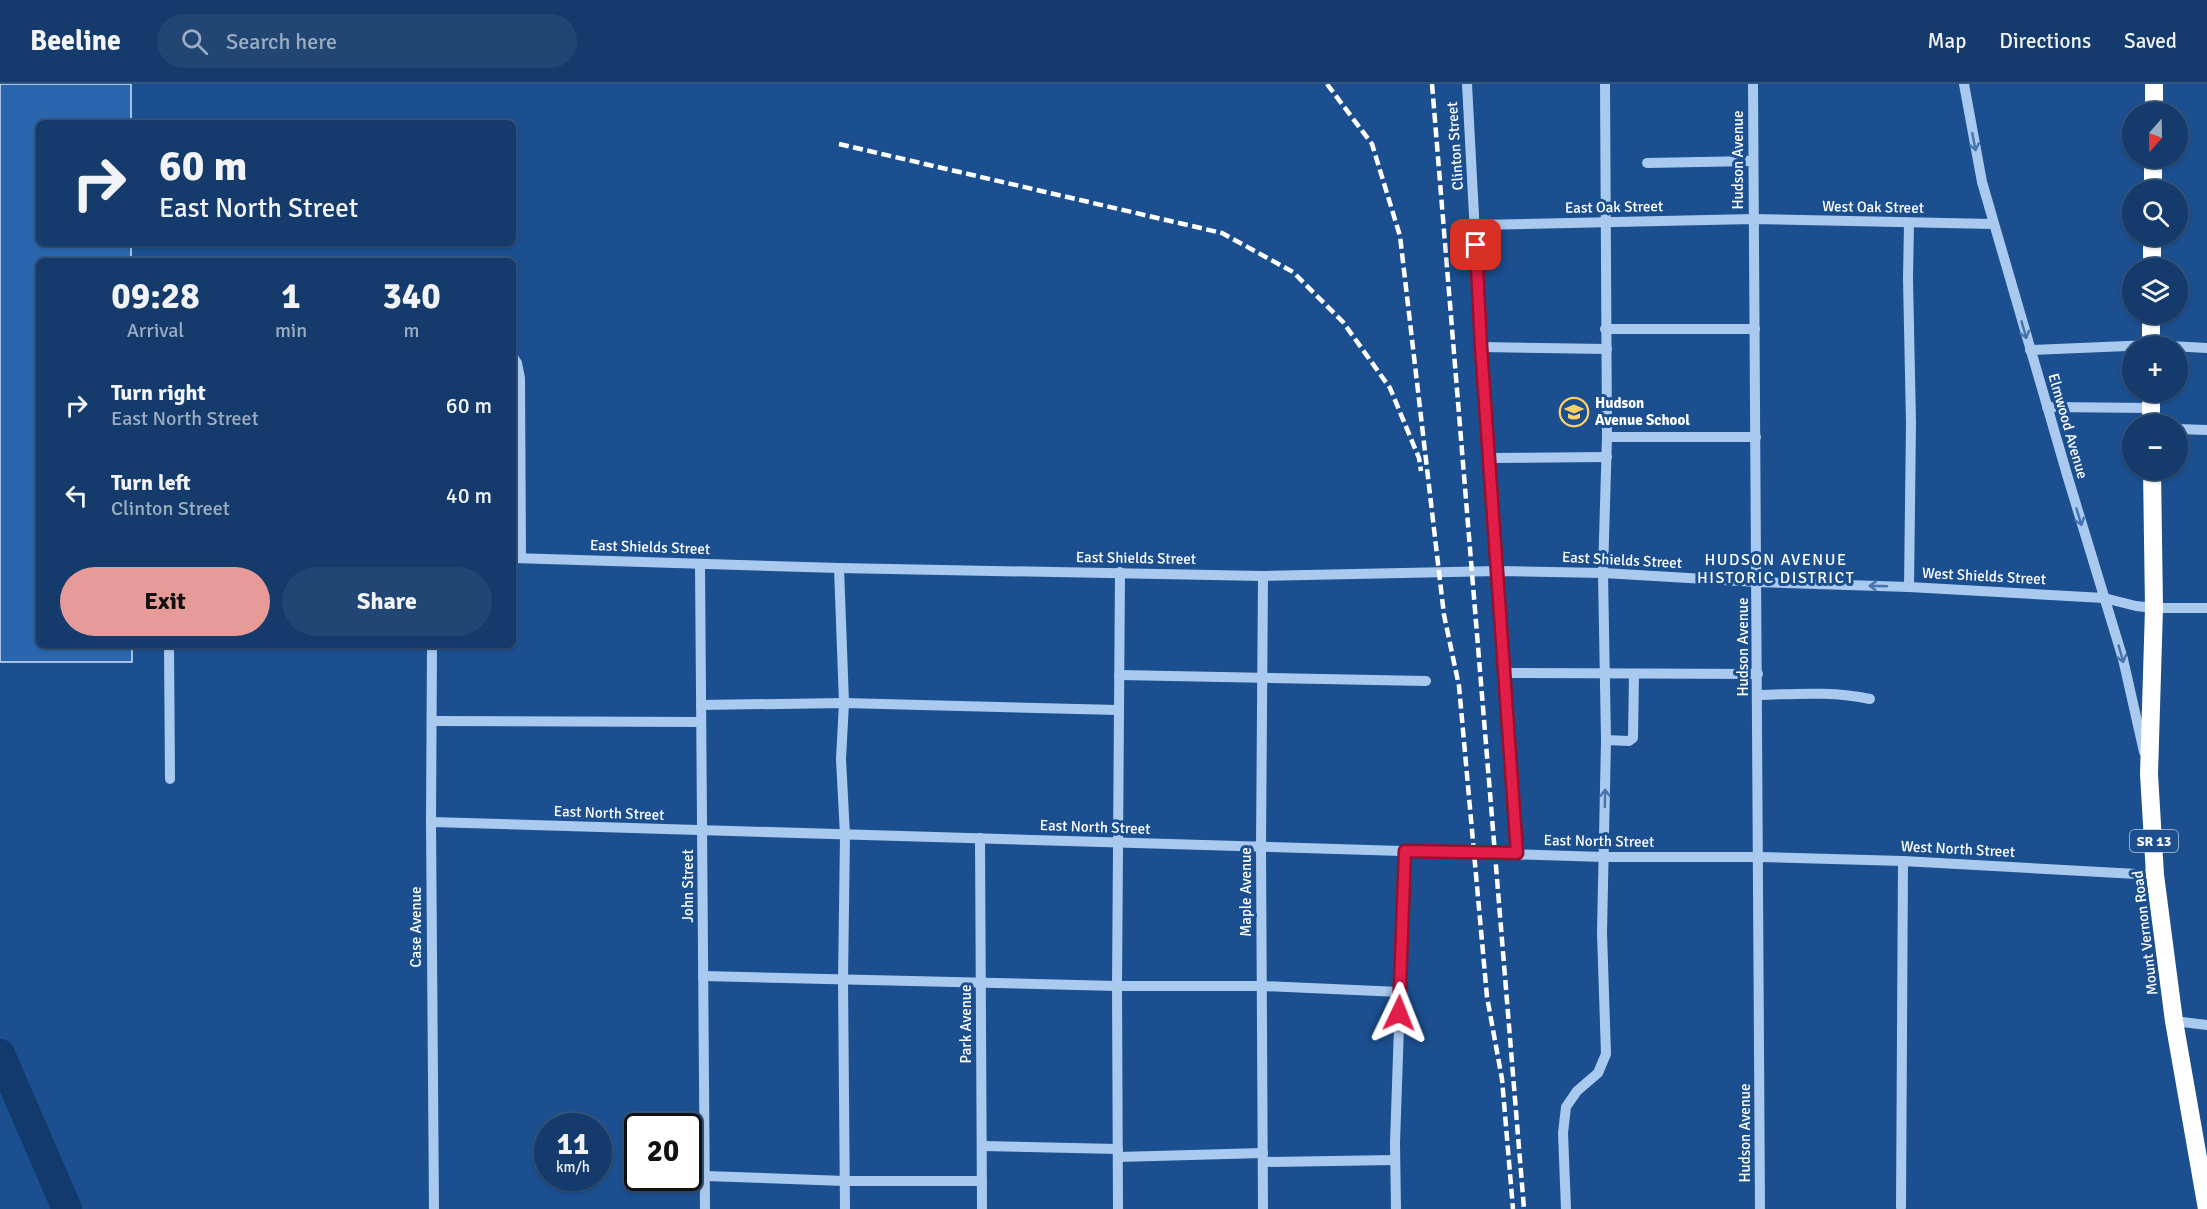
<!DOCTYPE html>
<meta charset="utf-8">
<style>
body{margin:0;font-family:Signika,sans-serif;background:#214673;color:#f1f3f6;height:100vh;display:flex;flex-direction:column;font-size:22px;white-space:nowrap}
*{box-sizing:border-box;margin:0}
p{font-size:20px;color:#9dadc1}
.icon{flex:none;width:33px;height:33px;fill:none;stroke:currentColor;stroke-width:2;stroke-linecap:round;stroke-linejoin:round}
.map{position:relative;flex:1;overflow:hidden}
.panel{position:absolute;left:36px;top:174px;width:480px;height:390px;display:flex;flex-direction:column;background:#143b6b;border-radius:9px;box-shadow:0 2px 4px #0004,0 0 0 2px #33557e}
.panel>*{flex:none}
.banner{position:absolute;left:36px;top:36px;width:480px;height:126px;border-radius:9px;box-shadow:0 2px 4px #0004,0 0 0 2px #33557e;background:#143b6b;color:#f1f3f6;overflow:hidden}
.needle{width:39px;rotate:200deg}
.controls{position:absolute;left:2122px;top:18px;display:grid;gap:12px}
.controls a{display:grid;place-items:center;width:66px;height:66px;border-radius:50%;background:#143b6b;box-shadow:0 2px 4px #0004,0 0 0 2px #33557e;font-size:30px}
.speed{position:absolute;left:534px;top:1029px;display:flex;gap:12px;font-size:30px;font-weight:700;text-align:center}
.speed>*{display:grid;place-content:center;width:78px;height:78px;border-radius:50%;background:#143b6b;box-shadow:0 2px 4px #0004,0 0 0 2px #33557e;line-height:1}
.speed small{font-size:15px;font-weight:400}
.speed .limit{border:3px solid #111;border-radius:9px;background:#fff;color:#111}
.pin{position:absolute;display:grid;place-items:center;width:51px;height:51px;color:#fff;margin:-26px;border-radius:12px;box-shadow:0 3px 9px #0006}
.me{position:absolute;width:66px;margin:-33px;rotate:2deg;stroke-linejoin:round;filter:drop-shadow(0 0 4px #0008)}
.turn{display:flex;align-items:center;gap:21px;height:126px;padding:0 24px;font-size:27px}
.turn .icon{width:78px;height:78px;stroke-width:2.5}
.turn b{display:block;font-size:42px;line-height:51px}
.eta{display:flex;justify-content:space-evenly;align-items:center;height:102px;text-align:center}
.eta b{font-size:36px;font-weight:700;line-height:42px}
.action{display:flex;gap:12px;margin-top:auto;padding:12px 24px}
.action a{flex:1;height:69px;border-radius:36px;background:#e69b98;color:#111;font-size:24px;font-weight:700;line-height:69px;text-align:center}
.action a+a{background:#214673;color:#f1f3f6}
ul{padding:0;list-style:none}
li{display:flex;align-items:center;gap:18px;height:90px;padding:0 24px}
li div{flex:1}
li b{display:block;font-size:22px}
li em{font-style:normal}
header{display:flex;align-items:center;gap:36px;box-sizing:border-box;height:84px;padding:0 30px;background:#143b6b;border-bottom:2px solid #33557e}
header strong{font-size:28px}
nav{display:flex;gap:33px;margin-inline-start:auto;font-size:21px}
.search{width:420px;height:54px;background:#214673;display:flex;align-items:center;gap:15px;box-sizing:border-box;padding:0 21px;border-radius:33px;color:#9dadc1;font-size:22px}
.map>svg:first-child{display:block}
.lines{fill:none;stroke-linecap:round;stroke-linejoin:round}
.river{stroke:#123a6d;stroke-width:30}
.building{fill:#2a66ad;stroke:#cfe3fa;stroke-width:1.5}
.minor{stroke:#a9c9ee;stroke-width:10}
.highway{stroke:#fff;stroke-width:18}
.rail{stroke:#fff;stroke-width:4.5;stroke-dasharray:10 4.5;stroke-linecap:butt}
.oneway{stroke:#4674ac}
.route-casing{stroke:#92132f;stroke-width:15}
.route{stroke:#e11d48;stroke-width:10}
.labels{text-anchor:middle;dominant-baseline:central;stroke-width:6;stroke-linejoin:round;paint-order:stroke}
.shield{fill:#1b4f8f;stroke:#bbcadd;stroke-width:1.5}
.shield-label{font-size:14px;font-weight:bold;fill:#fff}
.street-label{font-size:15px;fill:#fff;stroke:#1b4f8f}
.poi-label{font-size:15px;font-weight:bold;fill:#fff;stroke:#1b4f8f;text-anchor:start}
.neighbourhood-label{font-size:16px;letter-spacing:1.5px;fill:#fff;stroke:#1b4f8f}
</style>
<header>
<strong>Beeline</strong>
<div class="search"><svg class="icon" aria-label="search" viewBox="0 0 24 24"><circle cx="10" cy="10" r="6"/><path d="M15 15l6 6"/></svg>Search here</div>
<nav><a>Map</a><a>Directions</a><a>Saved</a></nav>
</header>
<div class="map">
<svg width="2207" height="1125" viewBox="0 0 2207 1125">
<rect width="100%" height="100%" fill="#1b4f8f"/>
<g class="lines">
<path class="river" d="M0,970L67,1125"/>
</g>
<path class="building" d="M0,0H131V39H39V159H131V177H39V561H132V578H0Z"/>
<g class="lines">
<g class="minor">
<path d="M1467,0L1481,263L1517,769"/>
<path d="M1753,0L1760,1125"/>
<path d="M1964,0L1982,98L2068,394L2123,575L2144,668"/>
<path d="M1647,79L1753,77"/>
<path d="M1909,139L1908,195L1911,339L1909,503"/>
<path d="M1475,141L1753,135L1993,140"/>
<path d="M1605,245H1755"/>
<path d="M1481,263L1607,265"/>
<path d="M2030,266L2151,261L2207,264"/>
<path d="M513,273L517,279L520,294L521,474"/>
<path d="M2047,323L2151,324"/>
<path d="M2178,345L2207,346"/>
<path d="M1607,353H1756"/>
<path d="M1490,374L1607,373"/>
<path d="M513,474L839,484L1263,492L1499,487L1603,489L1757,498L1909,503L2104,514L2136,522L2154,524H2207"/>
<path d="M700,480L705,1125"/>
<path d="M839,484L844,619L841,675L845,751L843,896L845,1125"/>
<path d="M169,561L170,695"/>
<path d="M432,561L431,738L434,1125"/>
<path d="M1506,589L1758,590"/>
<path d="M1119,591L1426,597"/>
<path d="M1758,611C1795,610 1834,607 1870,615"/>
<path d="M701,621L844,619L1118,626"/>
<path d="M432,637L701,638"/>
<path d="M1606,656L1629,657L1633,654L1634,590"/>
<path d="M431,738L1604,773H1759L1903,777L2155,791"/>
<path d="M980,754L982,1125"/>
<path d="M703,892L1117,902H1262L1400,908"/>
<path d="M2174,937L2207,941"/>
<path d="M982,1062L1118,1065"/>
<path d="M1118,1073L1263,1069"/>
<path d="M1263,1078L1395,1076"/>
<path d="M705,1092L845,1097H982"/>
<path d="M1901,1123L1903,777"/>
<path d="M1118,1125L1117,902L1120,488"/>
<path d="M1263,1125L1261,762L1263,492"/>
<path d="M1396,1125L1395,1059L1405,767"/>
<path d="M1566,1125L1563,1049L1566,1023L1577,1007L1598,989L1606,970L1602,849L1606,656L1603,489L1607,353L1605,0"/>
</g>
<g class="highway">
<path d="M2154,28V0"/>
<path d="M2153,106V74"/>
<path d="M2152,184V152"/>
<path d="M2151,262V230"/>
<path d="M2151,340V308"/>
<path d="M2152,386L2154,524L2149,690L2155,791L2174,937L2207,1125"/>
</g>
<g class="rail">
<path d="M1327,0L1372,60L1400,152L1444,531L1459,602L1487,913L1502,995L1513,1125"/>
<path d="M1432,0L1524,1125"/>
<path d="M839,60L1222,149L1293,188L1343,238L1390,304L1419,374L1421,387"/>
</g>
</g>
<defs><path id="oneway-shaft" d="M-6 0H5M1.5-3L5.5 0L1.5 3" fill="none" stroke-width="1.6" stroke-linecap="round" stroke-linejoin="round" transform="scale(1.5)"/></defs>
<g class="oneway">
<use href="#oneway-shaft" transform="translate(1974 58) rotate(79)"/>
<use href="#oneway-shaft" transform="translate(2024 246) rotate(74)"/>
<use href="#oneway-shaft" transform="translate(2079 433) rotate(73)"/>
<use href="#oneway-shaft" transform="translate(1878 502) rotate(-178)"/>
<use href="#oneway-shaft" transform="translate(2121 570) rotate(74)"/>
<use href="#oneway-shaft" transform="translate(1605 714) rotate(-89)"/>
</g>
<g class="lines">
<g class="route-casing">
<path id="route" d="M1399,929L1405,767L1517,769L1481,263L1476,161"/>
</g>
<use href="#route" class="route"/>
</g>
<defs>
<g id="school-ring" transform="scale(1.5)"><circle r="9.5" fill="#1b4f8f" stroke="#ffd166" stroke-width="1.5"/><path d="M0-5L7-2L0 1L-7-2ZM-4 1L0 2.5L4 1V4Q0 6-4 4Z" fill="#ffd166"/></g>
</defs>
<g fill-rule="evenodd">
<use href="#school-ring" x="1574" y="328"/>
</g>
<g class="labels">
<rect class="shield" x="2130" y="746" width="48" height="22" rx="4.5"/>
<g class="shield-label">
<text x="2154" y="757">SR 13</text>
</g>
<g class="street-label">
<text transform="translate(1455 62) rotate(-94)">Clinton Street</text>
<text transform="translate(1738 76) rotate(-90)">Hudson Avenue</text>
<text transform="translate(1614 123) rotate(-1)">East Oak Street</text>
<text transform="translate(1873 123) rotate(1)">West Oak Street</text>
<text transform="translate(2068 342) rotate(74)">Elmwood Avenue</text>
<text transform="translate(650 463) rotate(2)">East Shields Street</text>
<text transform="translate(1136 474) rotate(1)">East Shields Street</text>
<text transform="translate(1622 476) rotate(3)">East Shields Street</text>
<text transform="translate(1984 492) rotate(3)">West Shields Street</text>
<text transform="translate(1743 563) rotate(-90)">Hudson Avenue</text>
<text transform="translate(609 729) rotate(2)">East North Street</text>
<text transform="translate(1095 743) rotate(2)">East North Street</text>
<text transform="translate(1599 757) rotate(1)">East North Street</text>
<text transform="translate(1958 765) rotate(3)">West North Street</text>
<text transform="translate(688 802) rotate(-90)">John Street</text>
<text transform="translate(1246 808) rotate(-90)">Maple Avenue</text>
<text transform="translate(416 843) rotate(-90)">Case Avenue</text>
<text transform="translate(2145 849) rotate(-97)">Mount Vernon Road</text>
<text transform="translate(966 940) rotate(-90)">Park Avenue</text>
<text transform="translate(1745 1049) rotate(-90)">Hudson Avenue</text>
</g>
<g class="poi-label">
<text x="1595" y="319">Hudson<tspan x="1595" dy="17">Avenue School</tspan></text>
</g>
<g class="neighbourhood-label">
<text x="1776" y="476">HUDSON AVENUE<tspan x="1776" dy="18">HISTORIC DISTRICT</tspan></text>
</g>
</g>
</svg>
<div class="controls">
<a><svg class="needle" viewBox="-14 -14 28 28"><path d="M0-13l5 13h-10z" fill="#e53935"/><path d="M0 13l5-13h-10z" fill="#9dadc1"/></svg></a>
<a><svg class="icon" aria-label="search" viewBox="0 0 24 24"><circle cx="10" cy="10" r="6"/><path d="M15 15l6 6"/></svg></a>
<a><svg class="icon" aria-label="layers" viewBox="0 0 24 24"><path d="M12 4l9 5-9 5-9-5zM3 14l9 5 9-5"/></svg></a>
<a>+</a>
<a>−</a>
</div>
<div class="speed"><div>11<small>km/h</small></div><div class="limit">20</div></div>
<div class="pin" style="left:1476px;top:161px;background:#d93025"><svg class="icon" aria-label="arrive" viewBox="0 0 24 24"><path d="M6 21V4h12l-3 4 3 4H6"/></svg></div>
<svg class="me" style="left:1399px;top:929px" viewBox="-20 -20 40 40"><path d="M0-17L14 15 0 8-14 15z" fill="#e11d48" stroke="#fff" stroke-width="4"/></svg>
<div class="banner">
<div class="turn"><svg class="icon" aria-label="right" viewBox="0 0 24 24"><path d="M7 20v-9h11M14 6l5 5-5 5"/></svg><div><b>60 m</b>East North Street</div></div>
</div>
<section class="panel">
<div class="eta">
<div><b>09:28</b><p>Arrival</p></div>
<div><b>1</b><p>min</p></div>
<div><b>340</b><p>m</p></div>
</div>
<ul>
<li><svg class="icon" aria-label="right" viewBox="0 0 24 24"><path d="M7 20v-9h11M14 6l5 5-5 5"/></svg><div><b>Turn right</b><p>East North Street</p></div><em>60 m</em></li>
<li><svg class="icon" aria-label="left" viewBox="0 0 24 24"><path d="M17 20v-9H6M10 6l-5 5 5 5"/></svg><div><b>Turn left</b><p>Clinton Street</p></div><em>40 m</em></li>
</ul>
<div class="action"><a>Exit</a><a>Share</a></div>
</section>
</div>
